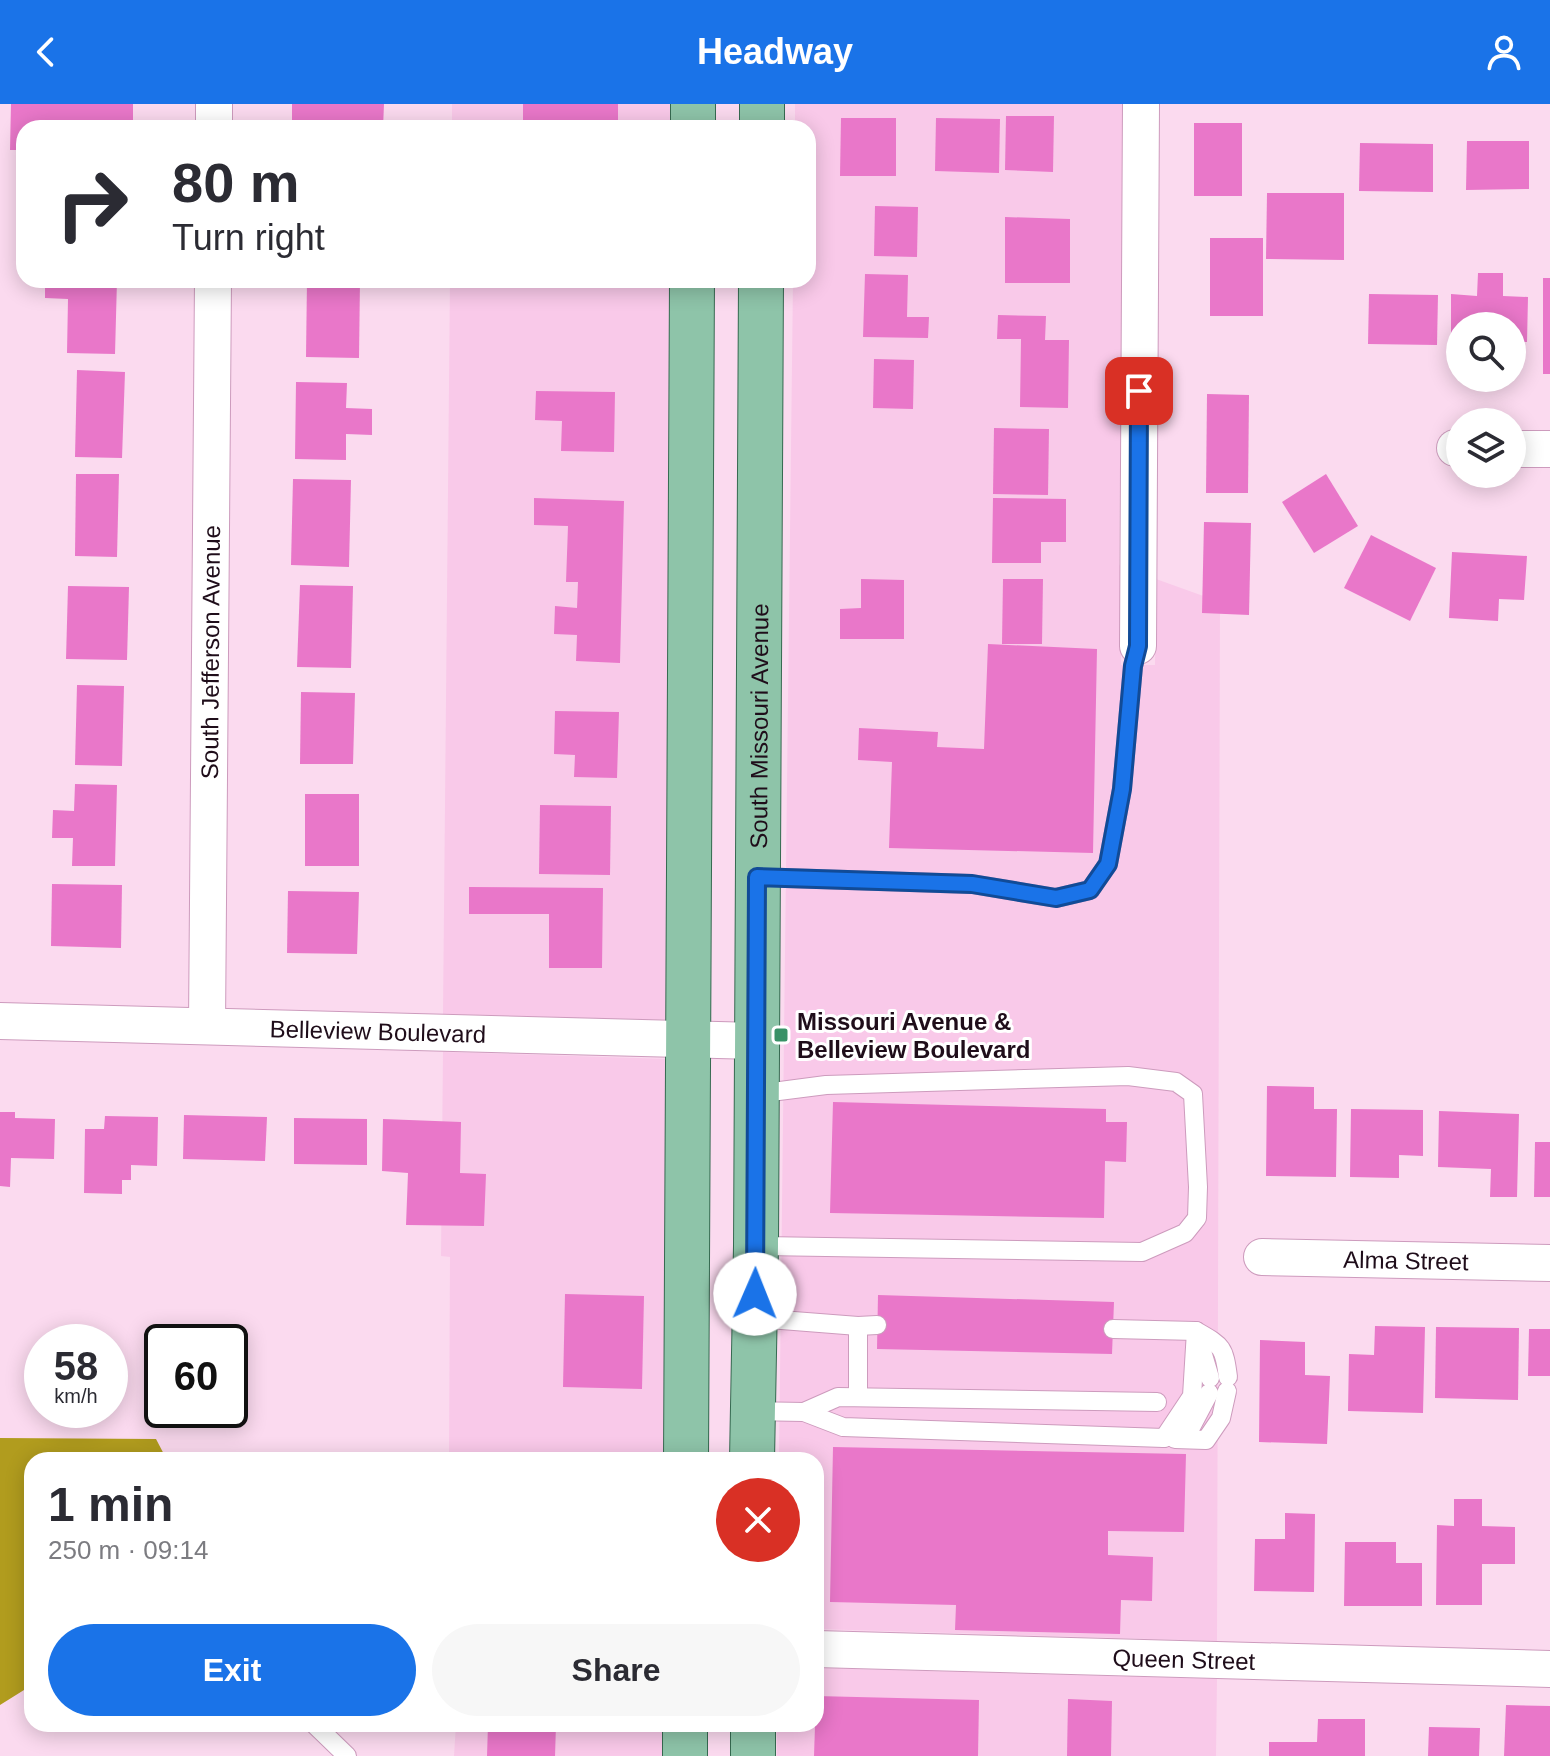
<!DOCTYPE html>
<meta charset="utf-8">
<style>
body{margin:0;font-family:Helvetica,sans-serif;background:#f7f7f7;color:#2b2b33;height:100vh;display:flex;flex-direction:column;font-size:30px;white-space:nowrap}
*{box-sizing:border-box;margin:0}
p{font-size:26px;color:#7c7c81}
.icon{flex:none;width:44px;height:44px;fill:none;stroke:currentColor;stroke-width:2;stroke-linecap:round;stroke-linejoin:round}
.map{position:relative;flex:1;overflow:hidden}
.side{position:absolute;left:24px;top:1348px;width:800px;height:280px;display:flex;flex-direction:column;background:#fff;border-radius:24px;box-shadow:0 4px 20px #0003}
.side>*{flex:none}
.hud{position:absolute;left:16px;top:16px;width:800px;height:168px;border-radius:24px;box-shadow:0 4px 20px #0003;background:#fff;color:#2b2b33;overflow:hidden}
.controls{position:absolute;left:1446px;top:208px;display:grid;gap:16px}
.controls a{display:grid;place-items:center;width:80px;height:80px;border-radius:50%;background:#fff;box-shadow:0 4px 20px #0003;font-size:40px}
.speed{position:absolute;left:24px;top:1220px;display:flex;gap:16px;font-size:40px;font-weight:700;text-align:center}
.speed>*{display:grid;place-content:center;width:104px;height:104px;border-radius:50%;background:#fff;box-shadow:0 4px 20px #0003;line-height:1}
.speed small{font-size:20px;font-weight:400}
.speed .limit{border:4px solid #111;border-radius:12px;background:#fff;color:#111}
.pin{position:absolute;display:grid;place-items:center;width:68px;height:68px;color:#fff;margin:-34px;border-radius:16px;box-shadow:0 4px 12px #0006}
.me{position:absolute;width:88px;margin:-44px;rotate:1deg;stroke-linejoin:round;filter:drop-shadow(0 0 6px #0008)}
.turn{display:flex;align-items:center;gap:28px;height:168px;padding:0 24px;font-size:36px}
.turn .icon{width:104px;height:104px;stroke-width:2.5}
.turn b{display:block;font-size:56px;line-height:68px}
.round{display:grid;place-items:center;flex:none;width:84px;height:84px;border-radius:42px;background:#f7f7f7}
.overview{display:flex;align-items:center;justify-content:space-between;height:136px;padding:0 24px}
h1{font-size:48px;font-weight:700;line-height:60px}
.primary-button{display:flex;gap:16px;margin-top:auto;padding:16px 24px}
.primary-button a{flex:1;height:92px;border-radius:48px;background:#1a73e8;color:#fff;font-size:32px;font-weight:700;line-height:92px;text-align:center}
.primary-button a+a{background:#f7f7f7;color:#2b2b33}
header{display:flex;justify-content:space-between;align-items:center;height:104px;padding:0 24px;background:#1a73e8;color:#fff;font-size:36px;font-weight:700}
.map>svg:first-child{display:block}
.built{fill:#f9c9e9}
.water{fill:#b19c1e}
.building{fill:#e977c9}
.lines{fill:none;stroke-linecap:round;stroke-linejoin:round}
.lane-casing{stroke:#cd9bbd;stroke-width:20}
.street-casing{stroke:#cd9bbd;stroke-width:38}
.primary-casing{stroke:#366a51;stroke-width:46}
.lane{stroke:#fff;stroke-width:18}
.street{stroke:#fff;stroke-width:36}
.primary{stroke:#8ec4a9;stroke-width:44}
.route-casing{stroke:#114b97;stroke-width:20}
.route{stroke:#1a73e8;stroke-width:14}
.poi-dot{fill:#389166;stroke:#fff;stroke-width:3}
.labels{text-anchor:middle;dominant-baseline:central;stroke-width:6;stroke-linejoin:round;paint-order:stroke}
.street-label{font-size:24px;fill:#1f0d1a;stroke:#fff}
.poi-label{font-size:24px;font-weight:bold;fill:#1f0d1a;stroke:#fff;text-anchor:start}
</style>
<header><svg class="icon" aria-label="back" viewBox="0 0 24 24"><path d="M15 5l-7 7 7 7"/></svg>Headway<svg class="icon" aria-label="person" viewBox="0 0 24 24"><circle cx="12" cy="8" r="4"/><path d="M4 21q1-7 8-7t8 7"/></svg></header>
<div class="map">
<svg width="1550" height="1652" viewBox="0 0 1550 1652">
<rect width="100%" height="100%" fill="#fbdaef"/>
<g class="built">
<rect x="452" y="0" width="224" height="24"/>
<path d="M795,0H1124L1119,461L1121,462V561H1155L1156,475L1220,498L1217,1537L816,1525V1356H779L793,176H808V24H795Z"/>
<path d="M450,176H675L670,916L443,910Z"/>
<path d="M443,948L670,955L668,1356H449L450,1153L441,1152Z"/>
<path d="M816,1564L1217,1575L1216,1652H777V1620H816Z"/>
<path d="M456,1620H667L666,1652H454Z"/>
</g>
<path class="water" d="M0,1334L156,1335L167,1356H32V1581L0,1601Z"/>
<g class="building">
<path d="M11,0H133V24H24V46H10Z"/>
<path d="M292,0H384L383,24H292Z"/>
<rect x="523" y="0" width="95" height="24"/>
<path d="M1006,12H1054L1053,68L1005,66Z"/>
<path d="M841,14H896V72H840Z"/>
<path d="M936,14L1000,15L999,69L935,67Z"/>
<rect x="1194" y="19" width="48" height="73"/>
<path d="M1467,37H1529V85L1466,86Z"/>
<path d="M1360,39L1433,40V88L1359,87Z"/>
<path d="M1267,89H1344V156L1266,155Z"/>
<path d="M875,102L918,103L917,153L874,152Z"/>
<path d="M1005,113L1070,115V179H1005Z"/>
<rect x="1210" y="134" width="53" height="78"/>
<path d="M1478,169H1503V192L1528,193L1527,238H1512V222H1460V237H1451V190L1477,192Z"/>
<path d="M865,170L908,171L907,213H929L928,234L863,233Z"/>
<rect x="1543" y="174" width="7" height="96"/>
<path d="M45,176H117L115,250L67,249L68,195L45,194Z"/>
<path d="M307,176H360L359,254L306,253Z"/>
<path d="M1369,190L1438,191L1437,241L1368,240Z"/>
<path d="M998,211L1046,212L1045,236H1069L1068,304L1020,303L1021,235H997Z"/>
<path d="M874,255L914,256L913,305L873,304Z"/>
<path d="M77,266L125,268L122,354L75,353Z"/>
<path d="M296,278L347,279L346,304L372,305V331L346,330V356L295,355Z"/>
<path d="M536,287L615,288L614,348L561,347L562,317L535,316Z"/>
<path d="M1207,290L1249,291L1248,389H1206Z"/>
<path d="M994,324L1049,325L1048,391L993,390Z"/>
<path d="M76,370H119L117,453L75,452Z"/>
<path d="M1326,370L1358,422L1314,449L1282,398Z"/>
<path d="M293,375L351,376L349,463L291,461Z"/>
<path d="M534,394L624,397L620,559L576,557L577,531L554,530L555,502L577,504L578,478H566L568,422L534,421Z"/>
<path d="M993,394L1066,395V438H1041V459H992Z"/>
<path d="M1204,418L1251,419L1249,511L1202,509Z"/>
<path d="M1371,431L1436,464L1410,517L1344,484Z"/>
<path d="M1452,448L1527,452L1524,496L1499,495L1498,517L1449,514Z"/>
<path d="M861,475L904,476V535H840V505L861,504Z"/>
<path d="M1003,475H1043L1042,540H1002Z"/>
<path d="M300,481L353,482L351,564L297,563Z"/>
<path d="M68,482L129,483L127,556L66,555Z"/>
<path d="M988,540L1097,545L1093,749L889,744L892,658L858,656L859,624L938,628L937,643L984,645Z"/>
<path d="M77,581L124,582L122,662L75,661Z"/>
<path d="M301,588L355,589L353,660H300Z"/>
<path d="M555,607L619,608L617,674L574,673L575,651L554,650Z"/>
<path d="M75,680L117,681L115,762H72L73,734H52L53,706L74,707Z"/>
<rect x="305" y="690" width="54" height="72"/>
<path d="M540,701L611,702L610,771L539,770Z"/>
<path d="M52,780L122,781L121,844L51,842Z"/>
<path d="M469,783L603,784L602,864H549V810H469Z"/>
<path d="M288,787L359,788L357,850L287,849Z"/>
<path d="M1267,982L1314,983V1005H1337L1336,1073L1266,1072Z"/>
<path d="M833,998L1106,1005V1018H1127L1126,1058L1105,1057L1104,1114L830,1109Z"/>
<path d="M1351,1005L1423,1006V1052L1399,1051V1074L1350,1073Z"/>
<path d="M1439,1007L1519,1010L1517,1093H1490L1491,1065L1438,1063Z"/>
<path d="M0,1008H15V1014L55,1015L54,1055L11,1054L10,1083L0,1082Z"/>
<path d="M184,1011L267,1013L265,1057L183,1055Z"/>
<path d="M105,1012L158,1013L157,1062L131,1061V1076H122V1090L84,1089L85,1025H104Z"/>
<path d="M294,1014L367,1015V1061L294,1060Z"/>
<path d="M383,1015L461,1018L460,1069L486,1070L484,1122L406,1121L408,1069L382,1067Z"/>
<path d="M1535,1038H1550V1093H1534Z"/>
<path d="M565,1190L644,1192L642,1285L563,1283Z"/>
<path d="M878,1191L1114,1198L1112,1250L877,1245Z"/>
<path d="M1375,1222L1425,1223L1423,1309L1348,1307L1349,1250L1374,1251Z"/>
<path d="M1436,1223L1519,1224L1518,1296L1435,1294Z"/>
<path d="M1529,1225H1550V1272H1528Z"/>
<path d="M1260,1236L1305,1238V1271L1330,1272L1327,1340L1259,1338Z"/>
<path d="M833,1343L1186,1350L1184,1428L1108,1427V1451L1153,1453L1152,1497L1121,1496L1120,1530L955,1526L956,1501L830,1498Z"/>
<path d="M1454,1395H1482V1422L1515,1423V1460H1482V1501H1436L1437,1421L1454,1422Z"/>
<path d="M1285,1409L1315,1410L1314,1488L1254,1487L1255,1435H1285Z"/>
<path d="M1345,1438H1396V1459H1422V1502H1344Z"/>
<path d="M816,1592L979,1596L978,1652H814Z"/>
<path d="M1068,1595L1112,1597L1111,1652H1067Z"/>
<path d="M1506,1601L1550,1602V1652H1504Z"/>
<path d="M1318,1615H1365V1652H1269V1638H1317Z"/>
<path d="M488,1620H556L555,1652H487Z"/>
<path d="M1429,1623L1480,1624L1479,1652H1428Z"/>
</g>
<g class="lines">
<g class="lane-casing">
<g id="lane">
<path d="M757,773L972,780L1056,794L1090,786L1108,760L1122,685L1133,562L1138,542"/>
<path d="M756,1142L1142,1148L1185,1129L1197,1114L1198,1083L1193,990L1176,978L1128,972L826,981L756,990"/>
<path d="M755,1214L858,1222L877,1221"/>
<path d="M858,1222V1293"/>
<path d="M1113,1225L1196,1227L1210,1274"/>
<path d="M752,1307L804,1308L838,1293L1157,1298"/>
<path d="M804,1308L843,1323L1164,1334L1190,1325L1209,1289"/>
<path d="M1164,1334L1192,1292L1196,1227C1222,1242 1224,1242 1228,1273"/>
<path d="M1175,1335L1206,1336L1221,1314L1227,1287"/>
<path d="M314,1620L347,1652"/>
</g>
</g>
<g class="street-casing">
<g id="street">
<path d="M214,24V0"/>
<path d="M1455,344H1460"/>
<path d="M1512,345H1550"/>
<path d="M1138,542L1141,0"/>
<path id="s1" d="M0,917L756,937"/>
<path id="s2" d="M207,922L213,176"/>
<path id="s3" d="M1262,1153L1550,1159"/>
<path id="s4" d="M816,1545L1550,1565"/>
</g>
</g>
<g class="primary-casing">
<g id="primary">
<path d="M693,24V0"/>
<path d="M762,24V0"/>
<path d="M686,1356L692,176"/>
<path id="s5" d="M752,1356L756,1142L761,176"/>
<path d="M685,1652V1620"/>
<path d="M753,1652V1620"/>
</g>
</g>
<use href="#lane" class="lane"/>
<use href="#street" class="street"/>
<use href="#primary" class="primary"/>
</g>
<g class="lines">
<g class="route-casing">
<path id="route" d="M755,1190L757,773L972,780L1056,794L1090,786L1108,760L1122,685L1133,562L1138,542L1139,287"/>
</g>
<use href="#route" class="route"/>
</g>
<rect class="poi-dot" x="773" y="923" width="16" height="16" rx="4"/>
<g class="labels">
<g class="street-label">
<text stroke="none"><textPath href="#s2" startOffset="374">South Jefferson Avenue</textPath></text>
<text stroke="none"><textPath href="#s5" startOffset="734">South Missouri Avenue</textPath></text>
<text stroke="none"><textPath href="#s1" startOffset="378">Belleview Boulevard</textPath></text>
<text stroke="none"><textPath href="#s3" startOffset="144">Alma Street</textPath></text>
<text stroke="none"><textPath href="#s4" startOffset="368">Queen Street</textPath></text>
</g>
<g class="poi-label">
<text x="797" y="917">Missouri Avenue &amp;<tspan x="797" dy="28">Belleview Boulevard</tspan></text>
</g>
</g>
</svg>
<div class="controls">
<a><svg class="icon" aria-label="search" viewBox="0 0 24 24"><circle cx="10" cy="10" r="6"/><path d="M15 15l6 6"/></svg></a>
<a><svg class="icon" aria-label="layers" viewBox="0 0 24 24"><path d="M12 4l9 5-9 5-9-5zM3 14l9 5 9-5"/></svg></a>
</div>
<div class="speed"><div>58<small>km/h</small></div><div class="limit">60</div></div>
<div class="pin" style="left:1139px;top:287px;background:#d93025"><svg class="icon" aria-label="arrive" viewBox="0 0 24 24"><path d="M6 21V4h12l-3 4 3 4H6"/></svg></div>
<svg class="me" style="left:755px;top:1190px" viewBox="-20 -20 40 40"><circle r="19" fill="#fff"/><path d="M0-13L10 11 0 6-10 11z" fill="#1a73e8"/></svg>
<div class="hud">
<div class="turn"><svg class="icon" aria-label="right" viewBox="0 0 24 24"><path d="M7 20v-9h11M14 6l5 5-5 5"/></svg><div><b>80 m</b>Turn right</div></div>
</div>
<section class="side">
<div class="overview"><div><h1>1 min</h1><p>250 m · 09:14</p></div><a class="round" style="background:#d93025;color:#fff"><svg class="icon" aria-label="close" viewBox="0 0 24 24"><path d="M6 6l12 12M18 6L6 18"/></svg></a></div>
<div class="primary-button"><a>Exit</a><a>Share</a></div>
</section>
</div>
